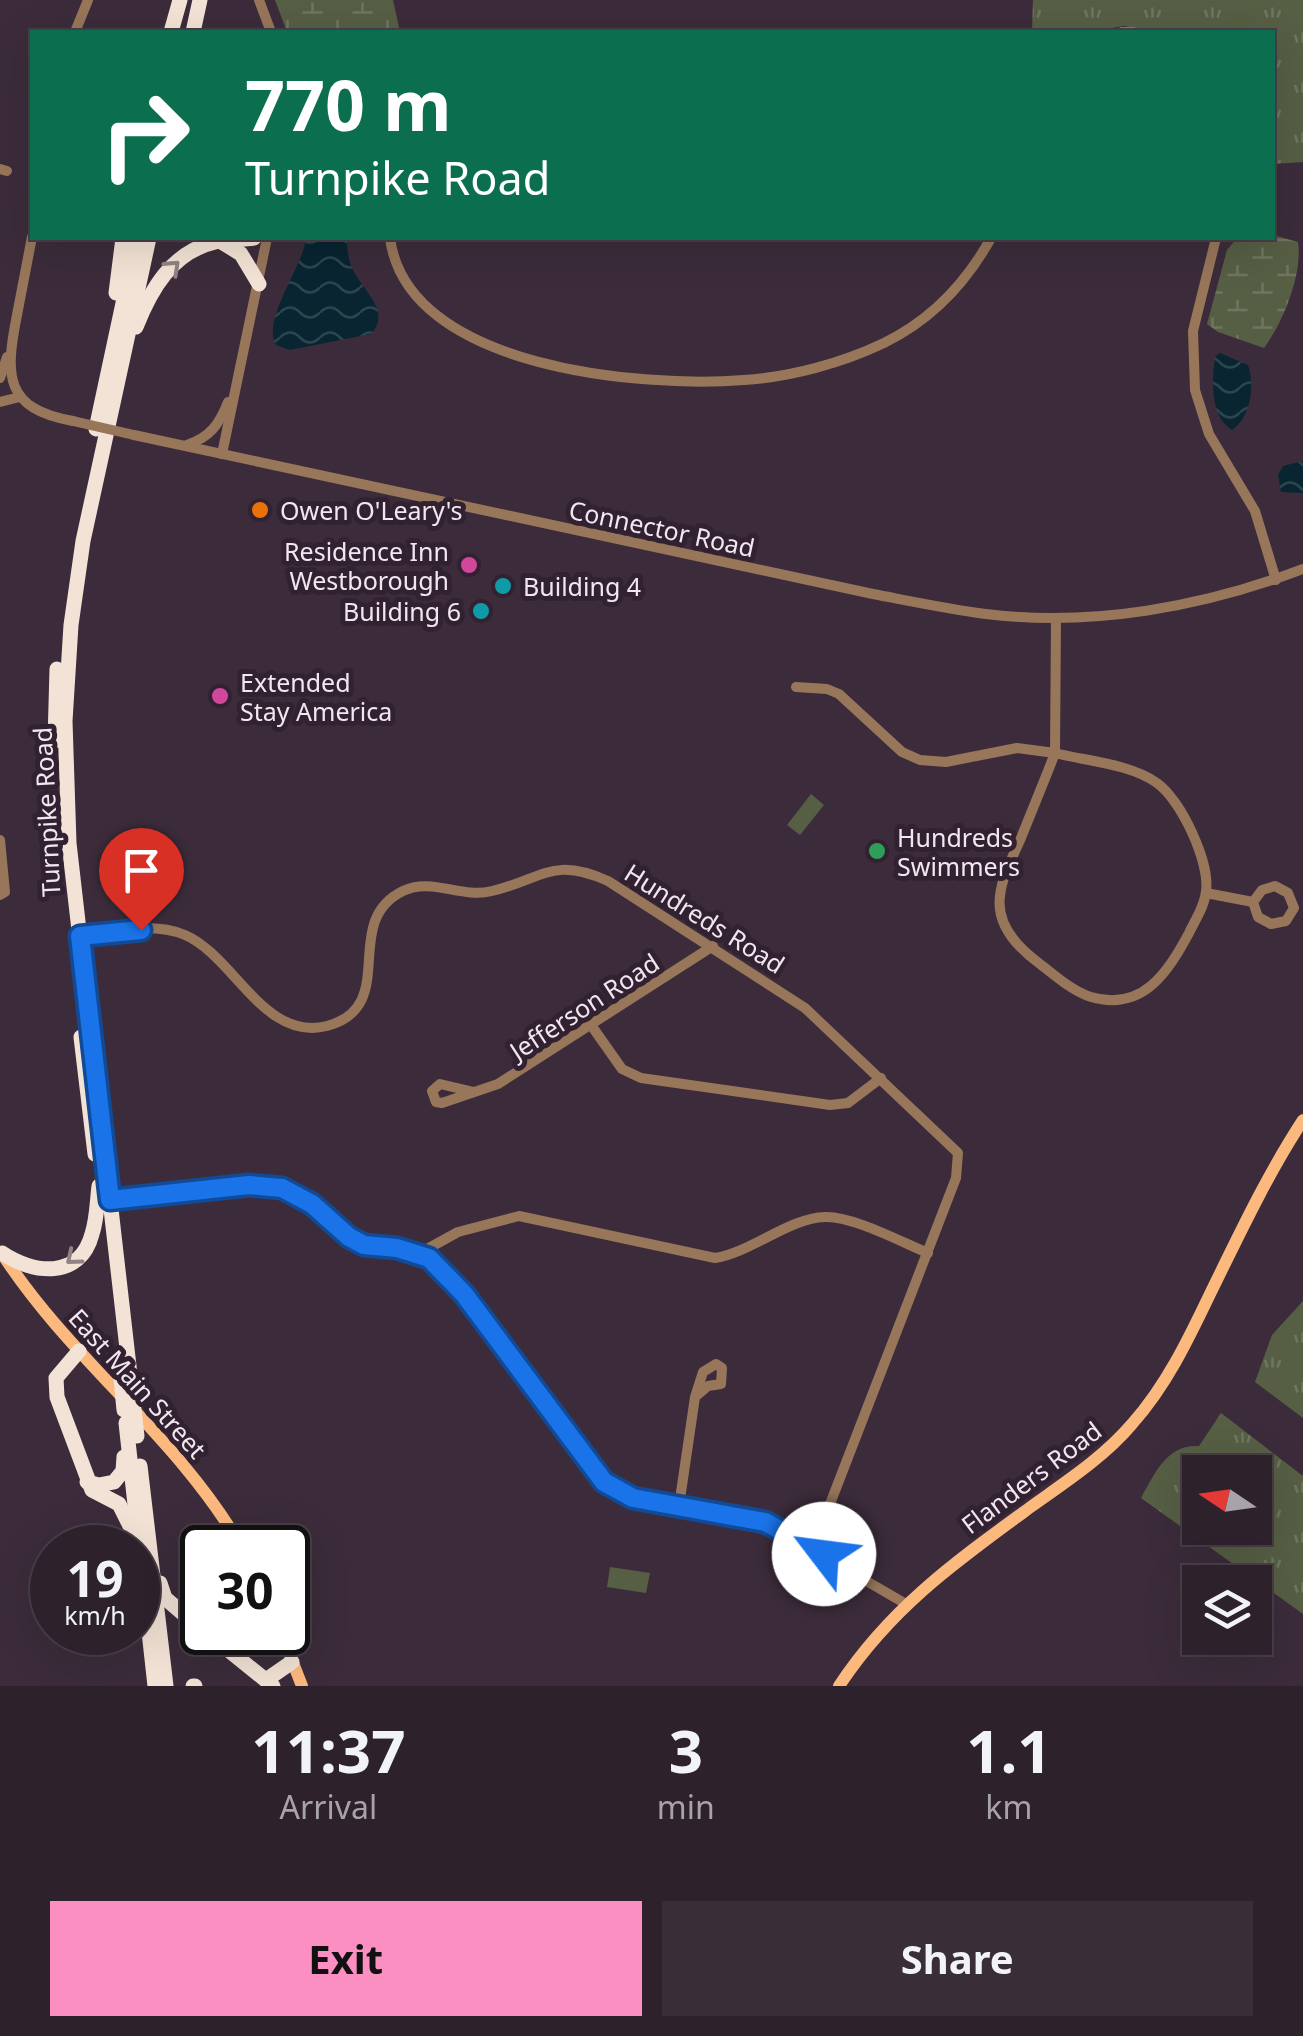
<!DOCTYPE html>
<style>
body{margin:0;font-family:"Noto Sans",sans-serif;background:#392e38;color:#f1f3f6;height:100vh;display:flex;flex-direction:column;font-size:38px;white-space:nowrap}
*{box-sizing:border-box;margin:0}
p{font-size:32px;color:#a7a3a9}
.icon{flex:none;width:55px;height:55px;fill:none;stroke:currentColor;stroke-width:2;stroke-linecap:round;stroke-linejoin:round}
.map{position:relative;height:1686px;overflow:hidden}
.panel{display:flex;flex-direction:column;background:#2d212c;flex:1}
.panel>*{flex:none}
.guide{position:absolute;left:30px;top:30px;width:1245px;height:210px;border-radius:0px;box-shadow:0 10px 40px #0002,0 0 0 2px #483e48;background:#0b6e4f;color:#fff;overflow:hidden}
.needle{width:65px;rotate:283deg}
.controls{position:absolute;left:1182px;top:1455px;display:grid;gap:20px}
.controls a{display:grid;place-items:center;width:90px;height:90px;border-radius:0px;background:#2d212c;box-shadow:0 10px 40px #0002,0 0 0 2px #483e48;font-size:50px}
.speed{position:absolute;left:30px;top:1525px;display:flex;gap:20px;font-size:50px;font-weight:700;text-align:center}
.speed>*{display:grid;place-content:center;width:130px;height:130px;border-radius:50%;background:#2d212c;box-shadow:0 10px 40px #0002,0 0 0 2px #483e48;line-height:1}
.speed small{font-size:25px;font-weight:400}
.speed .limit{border:5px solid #111;border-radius:15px;background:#fff;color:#111}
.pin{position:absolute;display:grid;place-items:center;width:85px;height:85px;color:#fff;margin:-102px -42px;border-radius:50% 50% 50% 0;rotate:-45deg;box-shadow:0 0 10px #0007}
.pin .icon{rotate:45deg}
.me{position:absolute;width:110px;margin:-55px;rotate:300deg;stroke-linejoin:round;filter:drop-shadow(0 0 8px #0008)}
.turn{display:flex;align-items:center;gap:35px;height:210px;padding:0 50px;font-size:45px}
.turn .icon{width:130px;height:130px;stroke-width:2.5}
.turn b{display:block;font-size:70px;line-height:85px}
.eta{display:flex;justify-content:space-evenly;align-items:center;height:170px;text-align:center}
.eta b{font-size:60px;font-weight:700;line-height:70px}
.primary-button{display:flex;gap:20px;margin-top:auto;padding:20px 50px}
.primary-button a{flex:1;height:115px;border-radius:0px;background:#fc8fc1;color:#111;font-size:40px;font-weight:700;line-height:115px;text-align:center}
.primary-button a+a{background:#392e38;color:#f1f3f6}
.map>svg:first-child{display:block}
.grass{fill:#565f44}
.wetland{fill:url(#wetland-marsh)}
.park{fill:url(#park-tufts);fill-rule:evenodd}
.water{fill:url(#water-waves)}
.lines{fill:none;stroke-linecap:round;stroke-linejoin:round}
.minor{stroke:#97765a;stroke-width:10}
.major{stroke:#fcb97e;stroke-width:12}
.highway{stroke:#f3e3d6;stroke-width:15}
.minor-bridge{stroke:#97765a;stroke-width:10}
.highway-bridge{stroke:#f3e3d6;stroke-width:15}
.oneway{stroke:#928284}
.route-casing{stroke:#114b97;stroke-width:25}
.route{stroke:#1a73e8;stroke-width:18}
.food-dot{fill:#e8710a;stroke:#322231;stroke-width:4}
.hotel-dot{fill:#d1479c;stroke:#322231;stroke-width:4}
.culture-dot{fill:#0f9aa8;stroke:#322231;stroke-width:4}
.leisure-dot{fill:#2e9e5b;stroke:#322231;stroke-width:4}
.labels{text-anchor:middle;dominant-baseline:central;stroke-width:10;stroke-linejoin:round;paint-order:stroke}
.poi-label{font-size:25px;fill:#f2e7f1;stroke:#322231;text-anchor:start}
.street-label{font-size:25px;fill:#f2e7f1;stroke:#322231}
</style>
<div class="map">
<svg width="1303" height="1686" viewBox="0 0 1303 1686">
<defs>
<pattern id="wetland-marsh" width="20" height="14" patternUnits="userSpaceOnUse" patternTransform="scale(2.5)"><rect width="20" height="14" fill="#565f44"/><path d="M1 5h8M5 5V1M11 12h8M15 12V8" fill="none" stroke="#6f765f"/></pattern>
<pattern id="park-tufts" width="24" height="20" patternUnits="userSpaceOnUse" patternTransform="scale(2.5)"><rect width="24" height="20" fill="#565f44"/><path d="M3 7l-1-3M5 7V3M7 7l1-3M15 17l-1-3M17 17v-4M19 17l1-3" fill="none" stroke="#6f765f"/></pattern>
<pattern id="water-waves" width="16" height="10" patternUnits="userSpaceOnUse" patternTransform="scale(2.5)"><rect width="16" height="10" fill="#082531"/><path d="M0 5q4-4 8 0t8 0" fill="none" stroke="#2c454f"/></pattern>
</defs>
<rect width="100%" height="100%" fill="#3c2c3b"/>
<g class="grass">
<path d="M811,794L824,805L800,835L787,825Z"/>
<path d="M610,1567L650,1573L646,1593L607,1587Z"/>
</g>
<g class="wetland">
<path d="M275,0H393L400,32H287Z"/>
<path d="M1273,235L1298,242C1303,273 1283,323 1264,348L1218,332L1207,324L1227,250L1237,238H1272Z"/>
</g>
<g class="park">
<path d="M1033,0H1303V162L1273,164L1272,32H1156L1124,26L1087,32H1032Z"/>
<path d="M1303,1301V1418L1255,1382L1272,1335Z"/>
<path d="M1221,1413L1303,1476V1614L1141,1498C1155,1473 1167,1444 1199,1446ZM1200,1472H1255V1528H1200Z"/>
</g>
<g class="water">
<path d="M306,238H347C347,249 348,259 353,270C363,291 392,311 371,334L290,350L276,345C261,320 303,267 306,238Z"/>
<path d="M1220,353L1248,365C1255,385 1251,417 1232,430C1209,416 1212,380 1215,357Z"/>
<path d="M1303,461V493L1281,492L1278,475L1283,466Z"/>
</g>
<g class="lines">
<g class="minor">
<path d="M259,0L271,32"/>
<path d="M75,32L88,0"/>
<path d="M1122,32H1133"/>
<path d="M0,169L7,171"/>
<path d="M32,237C27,263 22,289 17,315C5,375 4,409 73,421"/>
<path d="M390,238C407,369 643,388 744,380C791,377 842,363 884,343C931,320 966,283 991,238"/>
<path d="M1216,238L1193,331L1195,390L1209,434L1255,511L1276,580"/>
<path d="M0,378L7,357"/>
<path d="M0,402L20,397"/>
<path d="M134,435L873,594C910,601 948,609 986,614C1093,627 1203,607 1303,569"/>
<path d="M187,445C210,437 219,425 228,402"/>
<path d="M222,454L267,238"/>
<path d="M796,687L827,689L839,694L902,752L920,760L946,762L1017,748L1055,753C1044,782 1032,810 1021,838C1013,856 1002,876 1000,896C996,925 1018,948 1040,964C1056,976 1072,991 1091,997C1143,1012 1168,972 1189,933C1195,920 1205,906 1206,891C1210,862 1181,800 1157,783C1131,764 1086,761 1055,753L1056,618"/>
<path d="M0,840L5,892L0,895"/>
<path d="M1206,893L1253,902L1258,917L1271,924L1286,921L1294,908L1288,893L1275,886L1262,890L1253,902"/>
<path d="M80,936C112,930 155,922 185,935C234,956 264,1042 327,1026C401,1006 339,922 403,891C432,877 461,899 492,891C543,879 552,856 608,881L805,1008L958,1153L956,1178L813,1548"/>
<path d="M591,1025L622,1069L641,1078L830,1105L848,1103L881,1078"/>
<path d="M474,1092L440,1084L432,1091L436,1102L442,1103L498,1084L713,946"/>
<path d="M110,1200L249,1185L282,1188L311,1204L349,1237L364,1245L397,1248L429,1258L464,1294L604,1482L633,1498L765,1522L906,1604"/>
<path d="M418,1254L458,1232L519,1216L715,1258C752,1252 789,1218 825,1217C853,1216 901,1242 928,1253"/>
<path d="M679,1506L695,1397L708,1386L721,1384L722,1368L716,1364L703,1372L695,1397"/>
</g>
<g class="major">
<path d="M1,1252C70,1360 178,1436 242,1548"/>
<path d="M281,1632L302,1686"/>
<path d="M839,1686C891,1607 958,1560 1032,1506C1067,1481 1104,1457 1132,1424C1166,1386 1188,1340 1210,1294C1239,1235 1267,1175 1303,1120"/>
</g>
<g class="highway">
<path d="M171,32L180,0"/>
<path d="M193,32L200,0"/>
<path d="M220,241L241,254L259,284"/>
<path d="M116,293L123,238"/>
<path d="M136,327C151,289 172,252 215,242C228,239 241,240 254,238"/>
<path d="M96,429L137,238"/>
<path d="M55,741L57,669"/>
<path d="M81,1037L95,1154"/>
<path d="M2,1253C33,1274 80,1280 92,1234C97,1219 97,1202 99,1186"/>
<path d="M79,1351L56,1378L57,1397L92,1490L119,1504L130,1526"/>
<path d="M132,1392L69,843L65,721L71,625L83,541L149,238"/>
<path d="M126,1423L155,1686"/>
<path d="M140,1466L166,1686"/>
<path d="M87,1482L99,1485L114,1482L123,1471L124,1457"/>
<path d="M160,1583L165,1598L202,1630"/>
<path d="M206,1632L273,1686"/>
<path d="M266,1680L292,1662"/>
<path d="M193,1686H195"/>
</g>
<path class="minor-bridge" d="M73,421L134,435"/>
<g class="highway-bridge">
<path d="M121,1379L124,1410"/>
<path d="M132,1392L137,1436"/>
</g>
</g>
<defs><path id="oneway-chevron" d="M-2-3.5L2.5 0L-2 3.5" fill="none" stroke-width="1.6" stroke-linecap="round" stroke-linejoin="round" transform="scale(2.5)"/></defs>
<g class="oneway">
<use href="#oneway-chevron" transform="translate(173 267) rotate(-43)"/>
<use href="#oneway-chevron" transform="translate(73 1258) rotate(140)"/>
</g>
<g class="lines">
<g class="route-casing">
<path id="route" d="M141,930L80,936L110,1200L249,1185L282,1188L312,1204L349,1237L364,1245L397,1248L429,1258L464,1294L604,1482L633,1498L765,1522L824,1554"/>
</g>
<use href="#route" class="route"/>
</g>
<circle class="food-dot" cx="260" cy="510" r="10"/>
<g class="hotel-dot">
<circle cx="469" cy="565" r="10"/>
<circle cx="220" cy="696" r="10"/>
</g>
<g class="culture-dot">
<circle cx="503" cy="586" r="10"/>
<circle cx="481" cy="611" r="10"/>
</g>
<circle class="leisure-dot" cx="877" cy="851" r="10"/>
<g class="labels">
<g class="poi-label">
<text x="280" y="510">Owen O'Leary's</text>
<text x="449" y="551" text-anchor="end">Residence Inn<tspan x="449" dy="29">Westborough</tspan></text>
<text x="523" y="586">Building 4</text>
<text x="461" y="611" text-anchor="end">Building 6</text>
<text x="240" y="682">Extended<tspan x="240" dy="29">Stay America</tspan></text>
<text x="897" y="837">Hundreds<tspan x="897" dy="29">Swimmers</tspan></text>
</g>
<g class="street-label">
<text transform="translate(662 528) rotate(12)">Connector Road</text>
<text transform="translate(46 812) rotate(-93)">Turnpike Road</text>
<text transform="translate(705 918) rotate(32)">Hundreds Road</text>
<text transform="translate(584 1006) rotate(-33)">Jefferson Road</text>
<text transform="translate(138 1383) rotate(48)">East Main Street</text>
<text transform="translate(1031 1477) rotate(-37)">Flanders Road</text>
</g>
</g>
</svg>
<div class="controls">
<a><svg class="needle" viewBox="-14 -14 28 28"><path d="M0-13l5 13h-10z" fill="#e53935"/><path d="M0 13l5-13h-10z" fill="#a7a3a9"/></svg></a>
<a><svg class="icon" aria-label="layers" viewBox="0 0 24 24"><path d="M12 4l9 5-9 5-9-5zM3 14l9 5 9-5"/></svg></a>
</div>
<div class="speed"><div>19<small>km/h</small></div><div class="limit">30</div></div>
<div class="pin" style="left:141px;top:930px;background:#d93025"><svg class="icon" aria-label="arrive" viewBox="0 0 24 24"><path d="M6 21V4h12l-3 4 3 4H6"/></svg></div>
<svg class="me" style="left:824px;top:1554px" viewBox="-20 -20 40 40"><circle r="19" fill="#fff"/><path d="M0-13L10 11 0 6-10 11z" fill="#1a73e8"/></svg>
<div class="guide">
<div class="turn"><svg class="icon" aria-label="right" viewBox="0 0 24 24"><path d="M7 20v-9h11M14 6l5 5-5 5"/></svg><div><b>770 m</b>Turnpike Road</div></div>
</div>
</div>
<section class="panel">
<div class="eta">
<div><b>11:37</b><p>Arrival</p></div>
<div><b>3</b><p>min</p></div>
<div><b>1.1</b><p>km</p></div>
</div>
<div class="primary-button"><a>Exit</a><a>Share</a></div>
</section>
